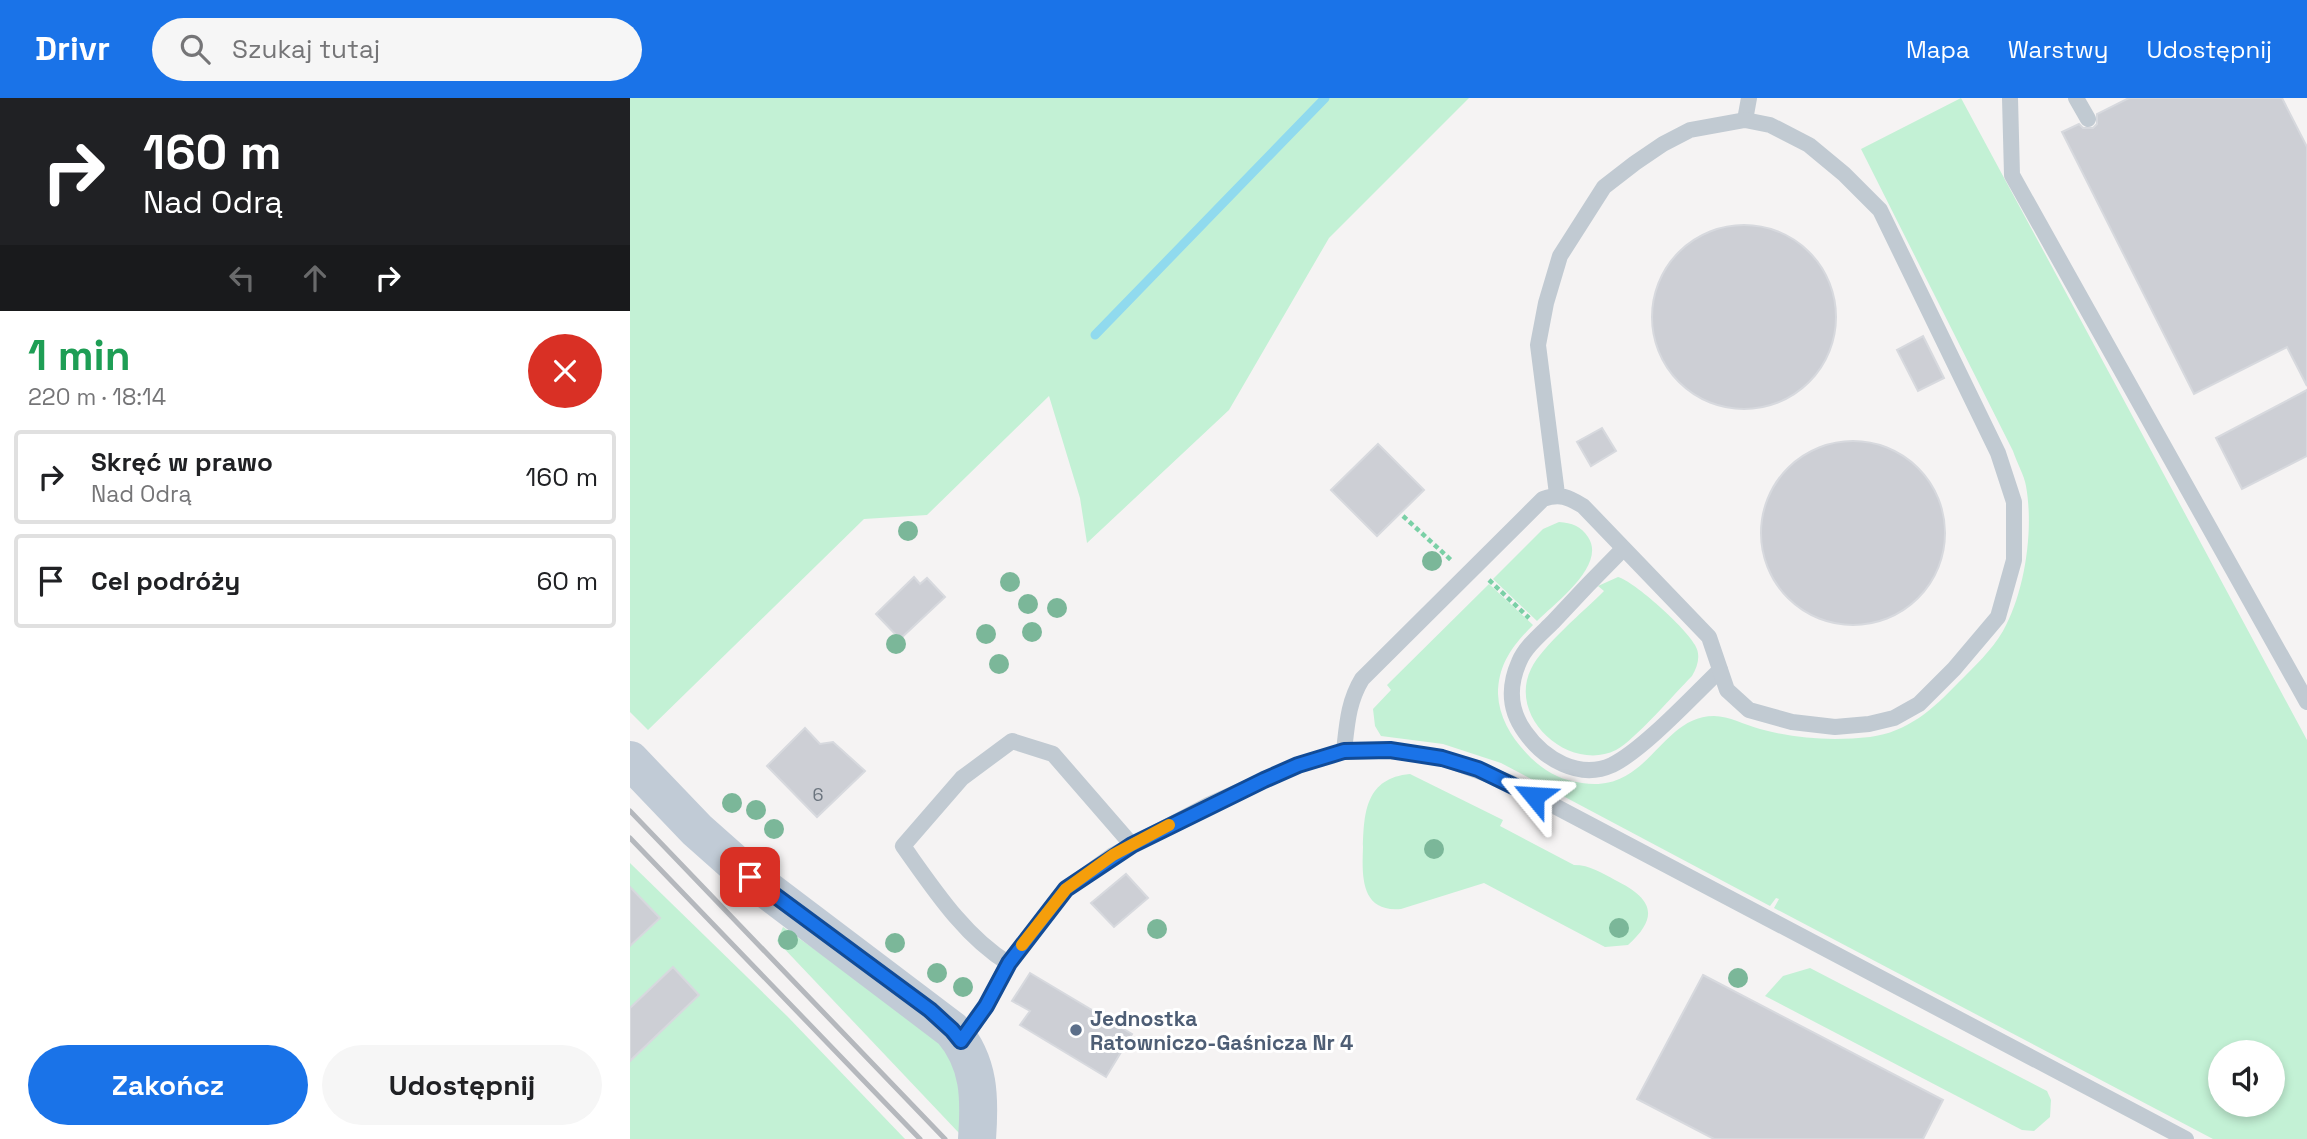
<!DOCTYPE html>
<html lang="pl">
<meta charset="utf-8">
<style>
body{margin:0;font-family:"Space Grotesk",sans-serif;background:#f6f6f6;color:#202124;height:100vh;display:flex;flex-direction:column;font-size:26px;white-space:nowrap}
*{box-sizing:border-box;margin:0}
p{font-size:23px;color:#757577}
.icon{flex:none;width:38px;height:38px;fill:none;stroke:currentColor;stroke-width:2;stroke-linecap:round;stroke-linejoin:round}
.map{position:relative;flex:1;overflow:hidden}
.details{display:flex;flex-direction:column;background:#fff;width:630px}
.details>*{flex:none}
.top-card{background:#202124;color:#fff;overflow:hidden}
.tools{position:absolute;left:1578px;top:942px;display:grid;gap:14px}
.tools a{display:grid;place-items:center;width:77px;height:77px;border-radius:50%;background:#fff;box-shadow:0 4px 10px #0003;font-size:35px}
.pin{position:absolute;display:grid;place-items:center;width:60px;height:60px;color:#fff;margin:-30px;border-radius:14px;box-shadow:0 4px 10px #0006}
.me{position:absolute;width:77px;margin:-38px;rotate:297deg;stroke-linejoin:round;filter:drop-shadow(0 0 5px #0008)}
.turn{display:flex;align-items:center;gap:24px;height:147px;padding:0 28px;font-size:32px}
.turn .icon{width:91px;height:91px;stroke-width:2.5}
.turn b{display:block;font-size:49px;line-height:60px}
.lanes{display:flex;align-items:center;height:66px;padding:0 28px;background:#0003;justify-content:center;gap:35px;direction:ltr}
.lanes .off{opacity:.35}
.round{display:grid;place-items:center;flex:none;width:74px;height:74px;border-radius:37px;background:#f6f6f6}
.head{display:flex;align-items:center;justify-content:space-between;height:119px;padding:0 28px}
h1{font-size:42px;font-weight:800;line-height:52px;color:#1e9e55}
.primary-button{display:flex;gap:14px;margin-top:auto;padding:14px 28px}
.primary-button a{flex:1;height:80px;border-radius:42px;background:#1a73e8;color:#fff;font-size:28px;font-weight:800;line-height:80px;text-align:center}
.primary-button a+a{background:#f6f6f6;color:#202124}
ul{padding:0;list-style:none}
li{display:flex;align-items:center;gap:21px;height:94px;margin:0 14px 10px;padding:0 14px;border:4px solid #e0e0e0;border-radius:7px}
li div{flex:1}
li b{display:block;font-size:26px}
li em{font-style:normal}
header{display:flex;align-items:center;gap:42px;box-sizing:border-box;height:98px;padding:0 35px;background:#1a73e8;color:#fff}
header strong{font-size:33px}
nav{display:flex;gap:38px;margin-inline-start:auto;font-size:24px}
.search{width:490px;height:63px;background:#f6f6f6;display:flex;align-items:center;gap:18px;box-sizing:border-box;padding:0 24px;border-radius:38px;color:#757577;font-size:26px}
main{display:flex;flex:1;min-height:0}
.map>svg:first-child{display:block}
.green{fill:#c3f1d5;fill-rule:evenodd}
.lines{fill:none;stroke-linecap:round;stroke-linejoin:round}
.stream{stroke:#90daee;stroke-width:9}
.building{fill:#cdcfd5;stroke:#d7d9de;stroke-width:2}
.path{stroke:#7ad0a6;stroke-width:4.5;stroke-dasharray:5 3.5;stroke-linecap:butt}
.lane{stroke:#c1cad2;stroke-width:16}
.secondary{stroke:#c1cbd6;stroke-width:38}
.rail{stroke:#b5b8bd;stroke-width:5}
.tree{fill:#7bb799}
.route-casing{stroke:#114b97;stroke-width:18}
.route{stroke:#1a73e8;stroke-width:12}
.slow{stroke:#f59e0b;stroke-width:12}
.service-dot{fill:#5c6f8a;stroke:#fff;stroke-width:2.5}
.labels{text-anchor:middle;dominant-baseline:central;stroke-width:6;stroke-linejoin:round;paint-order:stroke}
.number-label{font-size:18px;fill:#6b747e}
.service-label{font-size:21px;font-weight:bold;fill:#4e5e75;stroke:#fff;text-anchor:start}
</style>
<header>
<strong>Drivr</strong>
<div class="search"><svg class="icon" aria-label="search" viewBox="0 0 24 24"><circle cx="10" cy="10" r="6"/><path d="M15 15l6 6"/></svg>Szukaj tutaj</div>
<nav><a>Mapa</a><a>Warstwy</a><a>Udostępnij</a></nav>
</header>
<main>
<section class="details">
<div class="top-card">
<div class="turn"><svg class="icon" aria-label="right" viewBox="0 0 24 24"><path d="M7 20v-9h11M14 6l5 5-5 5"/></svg><div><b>160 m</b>Nad Odrą</div></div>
<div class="lanes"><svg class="icon off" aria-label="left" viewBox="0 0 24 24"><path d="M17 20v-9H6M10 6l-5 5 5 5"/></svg><svg class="icon off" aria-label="ahead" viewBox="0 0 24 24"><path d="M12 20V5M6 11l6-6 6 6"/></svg><svg class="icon" aria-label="right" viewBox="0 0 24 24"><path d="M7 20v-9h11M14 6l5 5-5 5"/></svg></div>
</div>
<div class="head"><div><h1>1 min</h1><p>220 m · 18:14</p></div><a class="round" style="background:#d93025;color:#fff"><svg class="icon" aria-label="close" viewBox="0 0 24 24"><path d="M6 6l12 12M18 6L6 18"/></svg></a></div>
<ul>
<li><svg class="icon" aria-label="right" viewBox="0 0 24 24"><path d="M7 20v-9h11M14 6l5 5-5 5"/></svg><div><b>Skręć w prawo</b><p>Nad Odrą</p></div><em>160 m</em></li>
<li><svg class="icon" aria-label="arrive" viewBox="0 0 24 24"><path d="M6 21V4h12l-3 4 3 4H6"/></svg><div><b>Cel podróży</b></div><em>60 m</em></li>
</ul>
<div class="primary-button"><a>Zakończ</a><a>Udostępnij</a></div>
</section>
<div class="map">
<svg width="1677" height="1041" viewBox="0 0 1677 1041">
<rect width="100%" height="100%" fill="#f5f3f3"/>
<g class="green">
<path d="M0,0H839L699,140L599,312L457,445L450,400L419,298L297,417L234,421L18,632L0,614Z"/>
<path d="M1331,0L1677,642V1041H1583L1144,810L1149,801L1146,800L1140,808L871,665L813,646L751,638L745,628L743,611L761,592L757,587L859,486L903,527C883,547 868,566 868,596C869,621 883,642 901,660C917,675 931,682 952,685C1019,696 1030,618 1084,618C1099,618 1115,627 1130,631C1166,641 1203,643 1240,639C1278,634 1303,611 1328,585C1344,569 1362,552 1373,533C1395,494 1404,432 1396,388C1394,377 1387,365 1383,353L1231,51ZM1591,954H1643V1006H1591Z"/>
<path d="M929,424C942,425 951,428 958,439C977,467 925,505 907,523L863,481L913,431Z"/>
<path d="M988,479C1004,483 1057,531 1065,547C1071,557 1068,568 1062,578C1045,595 1005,642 986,652C940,675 877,620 901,571C912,548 954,513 974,493L968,488Z"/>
<path d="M780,676L873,722L870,728L944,767C960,767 972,775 985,782C1021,800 1031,817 998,847L975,849L854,785L771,811C730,815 732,777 733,749C734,714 736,680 780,676Z"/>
<path d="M0,765L158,919L275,1041H0Z"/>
<path d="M153,829L272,913L317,952L332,988L329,1035L147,843Z"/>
<path d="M1180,870L1417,993L1421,1002L1420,1019L1404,1033L1392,1032L1135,898L1153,878Z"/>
</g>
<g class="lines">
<path class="stream" d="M465,237L695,0"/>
</g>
<g class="building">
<path d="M1499,0H1652L1677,49V288L1657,249L1564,296L1432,34L1449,26L1453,30H1463L1467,26V16Z"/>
<circle cx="1114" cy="219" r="92"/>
<path d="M1293,238L1314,280L1288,293L1267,252Z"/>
<path d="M1677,292V358L1612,391L1586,340Z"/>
<path d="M972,330L986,353L961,368L947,344Z"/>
<circle cx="1223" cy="435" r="92"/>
<path d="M748,346L794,392L747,438L701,392Z"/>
<path d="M284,479L290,486L297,480L315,499L270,541L246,516Z"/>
<path d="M175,630L190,646L203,644L235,673L187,719L137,668Z"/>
<path d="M496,776L518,800L484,829L461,805Z"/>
<path d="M0,789L30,820L0,848Z"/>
<path d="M43,869L69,897L0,963V910Z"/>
<path d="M400,875L502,936L476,979L390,927L400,913L382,903Z"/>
<path d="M1073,877L1313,1002L1293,1041H1084L1007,1001Z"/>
</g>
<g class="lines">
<g class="path">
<path d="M773,418L821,462"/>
<path d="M859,482L899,520"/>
</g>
<g class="lane">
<path d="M1380,0L1382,77L1677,604"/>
<path d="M1446,0L1458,21"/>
<path d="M1115,22L1119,0"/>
<path d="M993,451C969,475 946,499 923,524C911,536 895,549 889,564C878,589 879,612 895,634C914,661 949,682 982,667C1013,652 1063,598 1090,572"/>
<path d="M714,653C717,627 718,604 732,581L913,401C930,395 938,399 953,408L1079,539L1097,592L1119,612L1162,624L1205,629L1239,626L1264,620L1289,606L1324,571L1368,519L1384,462V404L1368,355L1250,112L1214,76L1179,47L1140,27L1115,22L1060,32L1033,46L1005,65L974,89L930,158L916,205L908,247L927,396"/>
<path d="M378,865C334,838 303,790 273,748L332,680L382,643L423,656L502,747"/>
<path d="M331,943L356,908L378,865L436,791L483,757L578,707L668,667L714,653L759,652L812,660L881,685L1556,1041"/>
</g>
<path class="secondary" d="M0,662L67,732L120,779L322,932C350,965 350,1000 347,1041"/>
<g class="rail">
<path d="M0,713L315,1041"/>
<path d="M0,740L290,1041"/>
</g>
</g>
<g class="tree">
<circle cx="278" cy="433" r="10"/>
<circle cx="802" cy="463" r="10"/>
<circle cx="380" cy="484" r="10"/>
<circle cx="398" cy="506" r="10"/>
<circle cx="427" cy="510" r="10"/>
<circle cx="402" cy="534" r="10"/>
<circle cx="356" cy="536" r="10"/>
<circle cx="266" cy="546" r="10"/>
<circle cx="369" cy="566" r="10"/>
<circle cx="102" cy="705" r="10"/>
<circle cx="126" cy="712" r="10"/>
<circle cx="144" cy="731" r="10"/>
<circle cx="804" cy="751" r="10"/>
<circle cx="989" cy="830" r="10"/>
<circle cx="527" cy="831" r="10"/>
<circle cx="158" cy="842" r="10"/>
<circle cx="265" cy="845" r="10"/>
<circle cx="307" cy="875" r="10"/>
<circle cx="1108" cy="880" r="10"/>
<circle cx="333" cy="889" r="10"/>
</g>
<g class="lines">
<g class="route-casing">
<path id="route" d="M120,779L300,912L322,932L331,943L356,908L379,865L436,791L502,747L634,682L668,667L714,653L760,652L812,660L848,671L904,698"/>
</g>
<use href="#route" class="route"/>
<path class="slow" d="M392,847L436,791L483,757L539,727"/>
</g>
<circle class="service-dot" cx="446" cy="932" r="7"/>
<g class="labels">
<g class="number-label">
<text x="188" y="696">6</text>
</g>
<g class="service-label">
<text x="460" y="920">Jednostka<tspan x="460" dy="24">Ratowniczo-Gaśnicza Nr 4</tspan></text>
</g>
</g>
</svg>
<div class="tools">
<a><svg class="icon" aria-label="sound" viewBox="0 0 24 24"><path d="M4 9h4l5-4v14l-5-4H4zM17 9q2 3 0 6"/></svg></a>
</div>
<div class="pin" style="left:120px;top:779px;background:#d93025"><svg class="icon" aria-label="arrive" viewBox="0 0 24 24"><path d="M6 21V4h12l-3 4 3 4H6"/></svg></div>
<svg class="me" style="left:904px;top:698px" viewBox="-20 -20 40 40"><path d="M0-17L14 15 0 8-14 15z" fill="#1a73e8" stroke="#fff" stroke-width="4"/></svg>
</div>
</main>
